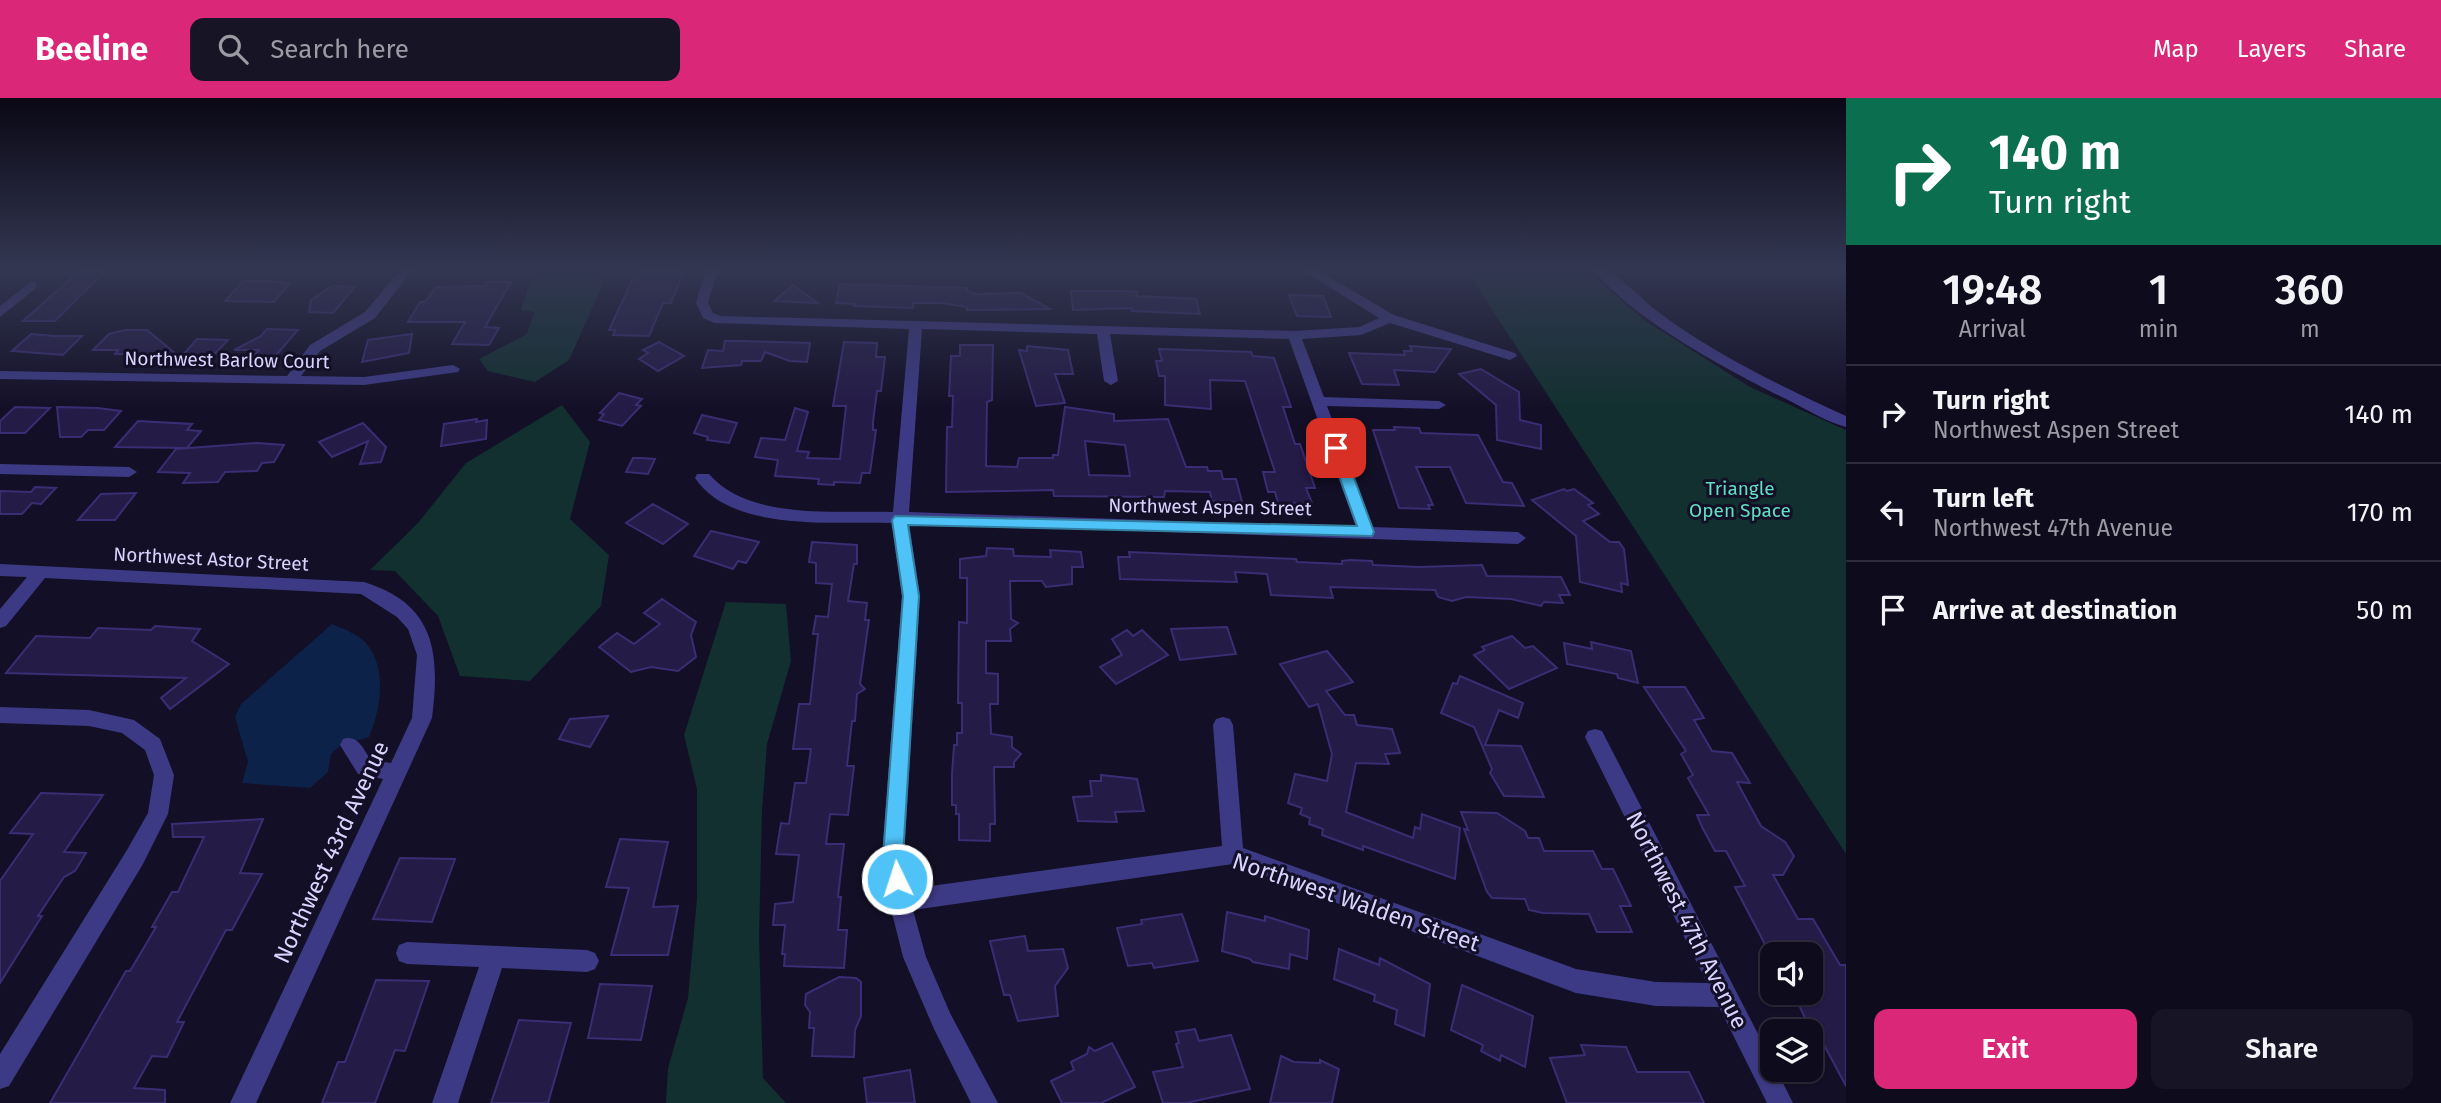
<!DOCTYPE html>
<style>
body{margin:0;font-family:"Fira Sans",sans-serif;background:#171425;color:#f1f3f6;height:100vh;display:flex;flex-direction:column;font-size:26px;white-space:nowrap}
*{box-sizing:border-box;margin:0}
p{font-size:23px;color:#9b9ba3}
.icon{flex:none;width:38px;height:38px;fill:none;stroke:currentColor;stroke-width:2;stroke-linecap:round;stroke-linejoin:round}
.map{position:relative;flex:1;overflow:hidden}
.drawer{display:flex;flex-direction:column;background:#0e0b1c;width:595px}
.drawer>*{flex:none}
.guide{background:#0b6e4f;color:#fff;overflow:hidden}
.controls{position:absolute;left:1760px;top:844px;display:grid;gap:14px}
.controls a{display:grid;place-items:center;width:63px;height:63px;border-radius:14px;background:#0e0b1c;box-shadow:0 2px 5px #0004,0 0 0 2px #2e2b3b;font-size:35px}
.pin{position:absolute;display:grid;place-items:center;width:60px;height:60px;color:#fff;margin:-30px;border-radius:14px;box-shadow:0 4px 10px #0006}
.me{position:absolute;width:77px;margin:-38px;rotate:356deg;stroke-linejoin:round;filter:drop-shadow(0 0 5px #0008)}
.turn{display:flex;align-items:center;gap:24px;height:147px;padding:0 28px;font-size:32px}
.turn .icon{width:91px;height:91px;stroke-width:2.5}
.turn b{display:block;font-size:49px;line-height:60px}
.eta{display:flex;justify-content:space-evenly;align-items:center;height:119px;text-align:center}
.eta b{font-size:42px;font-weight:600;line-height:49px}
.button{display:flex;gap:14px;margin-top:auto;padding:14px 28px}
.button a{flex:1;height:80px;border-radius:14px;background:#db2777;color:#fff;font-size:28px;font-weight:600;line-height:80px;text-align:center}
.button a+a{background:#171425;color:#f1f3f6}
ul{padding:0;list-style:none}
li{display:flex;align-items:center;gap:21px;height:98px;padding:0 28px;border-top:2px solid #2e2b3b}
li div{flex:1}
li b{display:block;font-size:26px}
li em{font-style:normal}
header{display:flex;align-items:center;gap:42px;box-sizing:border-box;height:98px;padding:0 35px;background:#db2777;color:#fff}
header strong{font-size:33px}
nav{display:flex;gap:38px;margin-inline-start:auto;font-size:24px}
.search{width:490px;height:63px;background:#171425;display:flex;align-items:center;gap:18px;box-sizing:border-box;padding:0 24px;border-radius:14px;color:#9b9ba3;font-size:26px}
main{display:flex;flex:1;min-height:0}
.map>svg:first-child{display:block}
.green{fill:#12302f}
.water{fill:#0c2248}
.building{fill:#241b47;stroke:#3b2d73;stroke-width:2;fill-rule:evenodd}
.lines{fill:none;stroke-linecap:round;stroke-linejoin:round}
.minor{fill:#3d3a85;fill-rule:evenodd}
.route{fill:#4fc3f7;stroke:#337fa1;stroke-width:2}
.labels{text-anchor:middle;dominant-baseline:central;stroke-width:6;stroke-linejoin:round;paint-order:stroke}
.street-label{font-size:19px;fill:#d9d4ff;stroke:#130f26}
.park-label{font-size:19px;fill:#5fe0c0;stroke:#130f26}
.near-street-label{font-size:23px;fill:#d9d4ff;stroke:#130f26}
</style>
<header>
<strong>Beeline</strong>
<div class="search"><svg class="icon" aria-label="search" viewBox="0 0 24 24"><circle cx="10" cy="10" r="6"/><path d="M15 15l6 6"/></svg>Search here</div>
<nav><a>Map</a><a>Layers</a><a>Share</a></nav>
</header>
<main>
<div class="map">
<svg width="1846" height="1005" viewBox="0 0 1846 1005">
<rect width="100%" height="100%" fill="#130f26"/>
<g class="green">
<path d="M531,170H610L569,262L535,284L488,273L479,261L527,236L534,214L521,212L531,181Z"/>
<path d="M1465,170H1584L1644,222L1750,289L1846,332V756Z"/>
<path d="M562,307L590,344L570,421L609,457L601,508L530,583L460,578L438,518L395,473L370,472L418,425L466,365Z"/>
<path d="M726,504L786,506L791,563L767,646L762,713L759,838L763,980L786,1005H666L668,970L688,900L697,800V691L684,637Z"/>
</g>
<path class="water" d="M332,526C344,531 361,537 369,549C387,574 380,613 369,639L340,648L331,656L328,674L310,690L242,685L248,664L235,619L241,606Z"/>
<g class="building">
<path d="M83,170H108L55,223H23Z"/>
<path d="M638,170H685L671,205H663L649,238L613,237L615,232H609Z"/>
<path d="M243,183H268L290,185L274,204L225,203Z"/>
<path d="M487,184H511L485,229L499,230L489,247L452,246L465,224H408L420,204H425L436,189L484,188Z"/>
<path d="M840,186L967,190V193L977,196L1021,195L1050,211L967,212V209L942,205H913V210L854,208L855,206L836,205Z"/>
<path d="M793,187L818,205L774,203Z"/>
<path d="M332,188L355,189L333,215L309,214L311,202Z"/>
<path d="M1071,193H1123L1137,194V198L1196,201L1200,216L1132,213L1131,210L1073,212Z"/>
<path d="M1289,197L1323,198L1331,219L1297,218Z"/>
<path d="M267,231L298,232L271,263H250L259,252H234L261,238Z"/>
<path d="M125,232H147L176,256H115L118,252H93L109,236Z"/>
<path d="M31,236L55,238H82L63,257L12,253Z"/>
<path d="M412,236L409,255L362,264L368,242Z"/>
<path d="M197,241L228,242L211,260L182,258Z"/>
<path d="M725,243H743L810,245L807,264L790,263L765,254L761,263H742L741,267L702,270L708,252L723,253Z"/>
<path d="M659,244L684,258L658,273L639,261L648,255L643,252Z"/>
<path d="M844,244L877,245L876,259H885L881,293H877L873,324V332H876L870,375H862L860,385L834,384V387L818,386L819,381L775,378L778,362L755,359L761,340L785,342L795,310L808,314L797,353L809,354L807,360L840,361L846,308H833Z"/>
<path d="M960,247H993L992,302L987,304L986,368L1017,369L1019,360H1053V357H1058L1065,309L1114,316V323L1168,321L1186,369H1207L1208,373H1221L1223,381H1236L1242,404L1212,403L1210,394L1165,393L1164,399L1054,398L1053,392L946,394L947,329H952L953,298H949L951,258H960ZM1085,343L1125,347L1130,378L1089,377Z"/>
<path d="M1027,248L1068,252L1073,276H1055L1065,305L1036,308L1019,252L1027,253Z"/>
<path d="M1410,248L1451,251L1435,274L1394,272L1399,287L1362,286L1349,255L1405,257L1404,253H1412Z"/>
<path d="M1159,251L1251,254L1253,258L1274,260L1291,309H1283L1295,346H1300L1315,390H1306L1312,405H1278L1275,394H1268L1263,374H1275L1245,283L1210,282L1211,311L1165,307V278H1159L1156,263H1162Z"/>
<path d="M1481,271L1519,294L1520,322L1541,327V351L1497,342L1496,307L1459,276Z"/>
<path d="M619,295L642,301L636,307L641,308L622,328L599,322L604,316L600,315Z"/>
<path d="M15,309L50,310L25,335H0V323Z"/>
<path d="M57,309L98,310L121,313L104,332H88L81,339H60Z"/>
<path d="M702,317L737,325L729,345L707,342L708,339L694,335Z"/>
<path d="M477,321L476,324L487,322L486,341L441,348L444,326Z"/>
<path d="M138,323L192,326L187,332L201,333L187,350L115,349Z"/>
<path d="M363,325L386,349L381,364L360,366L368,343L332,359L319,344Z"/>
<path d="M1394,329L1419,330L1421,335L1478,337L1503,384L1512,385L1524,408L1466,405L1450,369H1416L1433,407H1428L1430,411L1399,410L1373,332H1395Z"/>
<path d="M257,345L284,347L274,364L262,365L257,373L225,374L218,384L183,385L190,375L158,374L176,351Z"/>
<path d="M633,360H642L655,361L648,376L626,374Z"/>
<path d="M35,389L56,390L41,406L32,405L22,416H0V393L31,394Z"/>
<path d="M1564,391L1567,393L1574,391L1593,405L1588,407L1599,416L1583,423L1610,444H1619L1624,451L1628,487L1621,485L1622,494L1580,484L1576,438L1532,402Z"/>
<path d="M136,395L115,422H78L101,396Z"/>
<path d="M653,406L688,426L663,446L626,425Z"/>
<path d="M711,433L759,444L746,465L738,463L733,471L694,458Z"/>
<path d="M812,444L857,447V466H854L848,503L867,505L865,522H869L860,586L865,591L857,596L855,623H852L847,668H854L848,717L830,716L826,746H844L838,799H841L838,832H847L844,870L784,868L785,856H782L785,827H773L775,806L793,804L799,757L776,756L781,725L789,726L795,685H806L811,651H793L799,606H810L818,536H813L816,518L828,519L832,486L816,485V465L809,464Z"/>
<path d="M987,450L1013,451L1014,458L1051,459L1050,452L1081,454L1083,469H1072V486L1046,489L1042,483H1010L1011,521L1018,525L1010,531L1011,543H986V575L998,576V606H990L991,636L1012,639V649L1021,656L1014,664V669H994L995,726H990V743L959,742V716H956V707H952V676L954,647H957V635H962V605H958L959,524L967,525V480H960V461L986,458Z"/>
<path d="M1129,454L1296,461L1297,464L1342,466V463L1350,462L1372,463L1373,467L1419,469L1482,467L1487,478L1561,479L1570,497H1559L1563,505L1544,504L1541,508L1511,501L1466,499L1452,503L1438,499L1435,492L1330,489L1333,500L1271,497L1267,476L1235,474L1237,484L1120,481L1118,459H1130Z"/>
<path d="M662,501L696,524L691,537L696,559L678,573L651,569L631,574L599,549L617,535L634,546L660,526L644,515Z"/>
<path d="M155,528L200,531L192,543L229,566L170,611L161,600L186,580L6,575L36,538L90,540L98,530L151,532Z"/>
<path d="M1227,529L1236,556L1180,562L1171,531Z"/>
<path d="M1127,532L1133,538L1142,532L1168,557L1116,586L1100,569L1122,557L1112,541Z"/>
<path d="M1512,538L1525,550L1533,548L1557,570L1509,591L1474,557L1485,552L1482,549Z"/>
<path d="M1591,544L1631,553L1638,585L1618,580L1617,576L1567,566L1564,545L1592,551Z"/>
<path d="M1327,553L1353,584L1326,593L1345,617H1354L1357,627L1392,631L1400,655L1385,656L1389,666L1356,665L1346,714L1413,740L1415,729L1420,731L1422,716L1460,730L1455,781L1363,748V752L1322,737L1323,731L1309,726L1310,720L1300,716L1302,710L1288,705L1295,676L1327,683L1332,656L1318,606L1309,609L1280,566Z"/>
<path d="M1460,578L1523,605L1518,620L1499,612L1485,647L1521,648L1544,699L1504,698L1490,675L1492,671L1474,629L1441,615L1453,585L1457,586Z"/>
<path d="M1644,589H1685L1704,620L1694,622L1712,653L1732,655L1750,685L1737,684L1761,728L1785,744L1794,758L1783,777H1773L1798,821H1813L1840,867H1846V988L1823,945H1817L1797,903H1811V856H1770L1735,789L1745,788L1726,753H1715L1702,729L1697,717H1709L1688,680L1693,677L1681,656L1686,653Z"/>
<path d="M608,618L590,649L559,641L570,621Z"/>
<path d="M1101,677L1137,681L1144,713L1115,714L1117,724L1078,723L1073,699L1092,698L1090,683H1101Z"/>
<path d="M41,695L103,697L64,754L86,755L75,773L64,779L38,818H42L0,885V783L33,736L10,735Z"/>
<path d="M1461,714L1497,715L1525,733L1528,740H1539L1544,753H1593L1602,771H1613L1631,808H1620L1632,834H1597L1589,816L1543,815L1529,812L1525,801L1492,800L1487,794L1464,731L1468,732Z"/>
<path d="M263,721L240,775L262,776L232,832H226L177,924H184L167,959L152,958L134,990L165,992V1005H50L126,873H130L156,829H152L172,794H178L204,739H173L172,726Z"/>
<path d="M620,741L668,744L653,809L678,808L668,857H611L629,790L606,789Z"/>
<path d="M400,760L455,761L432,824L373,821Z"/>
<path d="M1227,814L1265,823V818L1309,832L1307,861L1290,856L1289,871L1253,864L1250,861L1222,853Z"/>
<path d="M1182,816L1198,863L1154,870L1152,865L1128,868L1117,830L1142,826L1141,822Z"/>
<path d="M1025,838L1028,853L1063,851L1068,870L1055,888L1058,918L1018,923L1010,897H1004L990,843Z"/>
<path d="M1339,851L1379,867L1380,860L1430,886L1424,938L1395,926L1397,912L1374,903L1375,897L1334,881Z"/>
<path d="M839,879L856,880L861,884V918L855,932L854,959L812,958L814,930H809L810,914L805,907L806,896Z"/>
<path d="M376,882L429,883L405,953L395,952L375,1005H322L338,964H345Z"/>
<path d="M600,886L652,888L641,942L588,940Z"/>
<path d="M1462,887L1533,918L1525,969L1501,957L1500,963L1481,953L1483,947L1451,932Z"/>
<path d="M519,922L571,925L548,1005H491Z"/>
<path d="M1195,931L1199,943L1231,937L1250,991L1186,1005H1163L1153,974L1183,969L1176,946L1179,945L1176,934Z"/>
<path d="M1112,945L1135,989L1101,1005H1062L1051,983L1074,972L1071,964L1087,956L1089,949L1095,953Z"/>
<path d="M1581,947L1626,949L1637,974H1689L1704,1005H1567L1550,960L1585,957Z"/>
<path d="M1281,958L1294,964L1320,965V962L1339,971L1332,1005H1270Z"/>
<path d="M910,972L915,1005H867L864,980Z"/>
</g>
<g class="lines">
<g class="minor">
<path d="M402,170H414L375,220L320,253L301,278L364,279L453,267L460,271L458,274L364,287L0,281V273L287,278L310,247L365,214Z"/>
<path d="M706,170H718L708,205L713,215L721,218L1294,233L1359,229L1379,220L1299,170H1314L1394,217L1515,255L1517,258L1510,262L1390,225L1361,237L1302,241L1324,299L1439,303L1446,307L1439,311L1327,308L1372,429L1518,434L1526,440L1518,446L909,425L920,498L904,758L909,791L1222,748L1213,627L1216,621L1223,619L1230,621L1233,627L1243,750L1576,871L1656,884L1707,885L1585,639L1588,633L1595,631L1602,633L1773,965V971H1776L1793,1005H1767L1719,909L1656,908L1576,895L1233,766L913,812L926,859L950,915L998,1005H971L934,931L903,859L889,803L882,758L902,498L892,425C834,423 732,435 695,380L697,376H709C750,423 835,412 893,414L909,231L714,225L703,220L696,205ZM922,231L1097,236L1104,283L1111,287L1118,283L1110,236L1289,241L1356,429L909,414Z"/>
<path d="M1592,170C1616,170 1638,199 1657,213C1715,257 1781,288 1846,318V329C1827,324 1809,313 1792,304C1733,275 1632,222 1592,170Z"/>
<path d="M32,183L36,184V190L0,219V208Z"/>
<path d="M0,366L129,369L137,374L129,379L0,376Z"/>
<path d="M0,466L364,484C436,506 440,556 432,620L256,1005H230L383,681L358,676L340,647L343,641C358,636 363,651 371,662L391,665L412,620L417,557L408,531L397,519L361,496L45,480L6,528L0,530V511L27,479L0,478Z"/>
<path d="M0,609L89,612L134,622L160,641L174,677L168,716L143,766L9,988L0,991V956L127,752L148,715L154,677L145,652L122,635L89,628L0,625Z"/>
<path d="M407,844L587,852L595,855L599,863L595,871L587,874L502,870L458,1005H432L479,869L407,866L399,863L396,855L399,847Z"/>
</g>
</g>
<linearGradient id="sky" x2="0" y2="1"><stop stop-color="#0a0815"/><stop offset="0.55" stop-color="#333752"/><stop offset="1" stop-color="#333752" stop-opacity="0"/></linearGradient>
<rect width="1846" height="311" fill="url(#sky)"/>
<path class="route" d="M1336,346L1343,350L1374,434L1372,438L908,427L919,498L903,758L906,781L904,787L897,790L890,787L883,758L903,498L892,422L895,418L1357,428L1329,350Z"/>
<g class="labels">
<g class="street-label">
<text transform="translate(227 262) rotate(1)">Northwest Barlow Court</text>
<text transform="translate(1210 409) rotate(1)">Northwest Aspen Street</text>
<text transform="translate(211 461) rotate(3)">Northwest Astor Street</text>
</g>
<g class="park-label">
<text x="1740" y="390">Triangle<tspan x="1740" dy="22">Open Space</tspan></text>
</g>
<g class="near-street-label">
<text transform="translate(331 754) rotate(-65)">Northwest 43rd Avenue</text>
<text transform="translate(1356 804) rotate(19)">Northwest Walden Street</text>
<text transform="translate(1687 822) rotate(63)">Northwest 47th Avenue</text>
</g>
</g>
</svg>
<div class="controls">
<a><svg class="icon" aria-label="sound" viewBox="0 0 24 24"><path d="M4 9h4l5-4v14l-5-4H4zM17 9q2 3 0 6"/></svg></a>
<a><svg class="icon" aria-label="layers" viewBox="0 0 24 24"><path d="M12 4l9 5-9 5-9-5zM3 14l9 5 9-5"/></svg></a>
</div>
<div class="pin" style="left:1336px;top:350px;background:#d93025"><svg class="icon" aria-label="arrive" viewBox="0 0 24 24"><path d="M6 21V4h12l-3 4 3 4H6"/></svg></div>
<svg class="me" style="left:897px;top:781px" viewBox="-20 -20 40 40"><circle r="17" fill="#4fc3f7" stroke="#fff" stroke-width="3"/><path d="M0-11L8 9 0 5-8 9z" fill="#fff"/></svg>
</div>
<section class="drawer">
<div class="guide">
<div class="turn"><svg class="icon" aria-label="right" viewBox="0 0 24 24"><path d="M7 20v-9h11M14 6l5 5-5 5"/></svg><div><b>140 m</b>Turn right</div></div>
</div>
<div class="eta">
<div><b>19:48</b><p>Arrival</p></div>
<div><b>1</b><p>min</p></div>
<div><b>360</b><p>m</p></div>
</div>
<ul>
<li><svg class="icon" aria-label="right" viewBox="0 0 24 24"><path d="M7 20v-9h11M14 6l5 5-5 5"/></svg><div><b>Turn right</b><p>Northwest Aspen Street</p></div><em>140 m</em></li>
<li><svg class="icon" aria-label="left" viewBox="0 0 24 24"><path d="M17 20v-9H6M10 6l-5 5 5 5"/></svg><div><b>Turn left</b><p>Northwest 47th Avenue</p></div><em>170 m</em></li>
<li><svg class="icon" aria-label="arrive" viewBox="0 0 24 24"><path d="M6 21V4h12l-3 4 3 4H6"/></svg><div><b>Arrive at destination</b></div><em>50 m</em></li>
</ul>
<div class="button"><a>Exit</a><a>Share</a></div>
</section>
</main>
